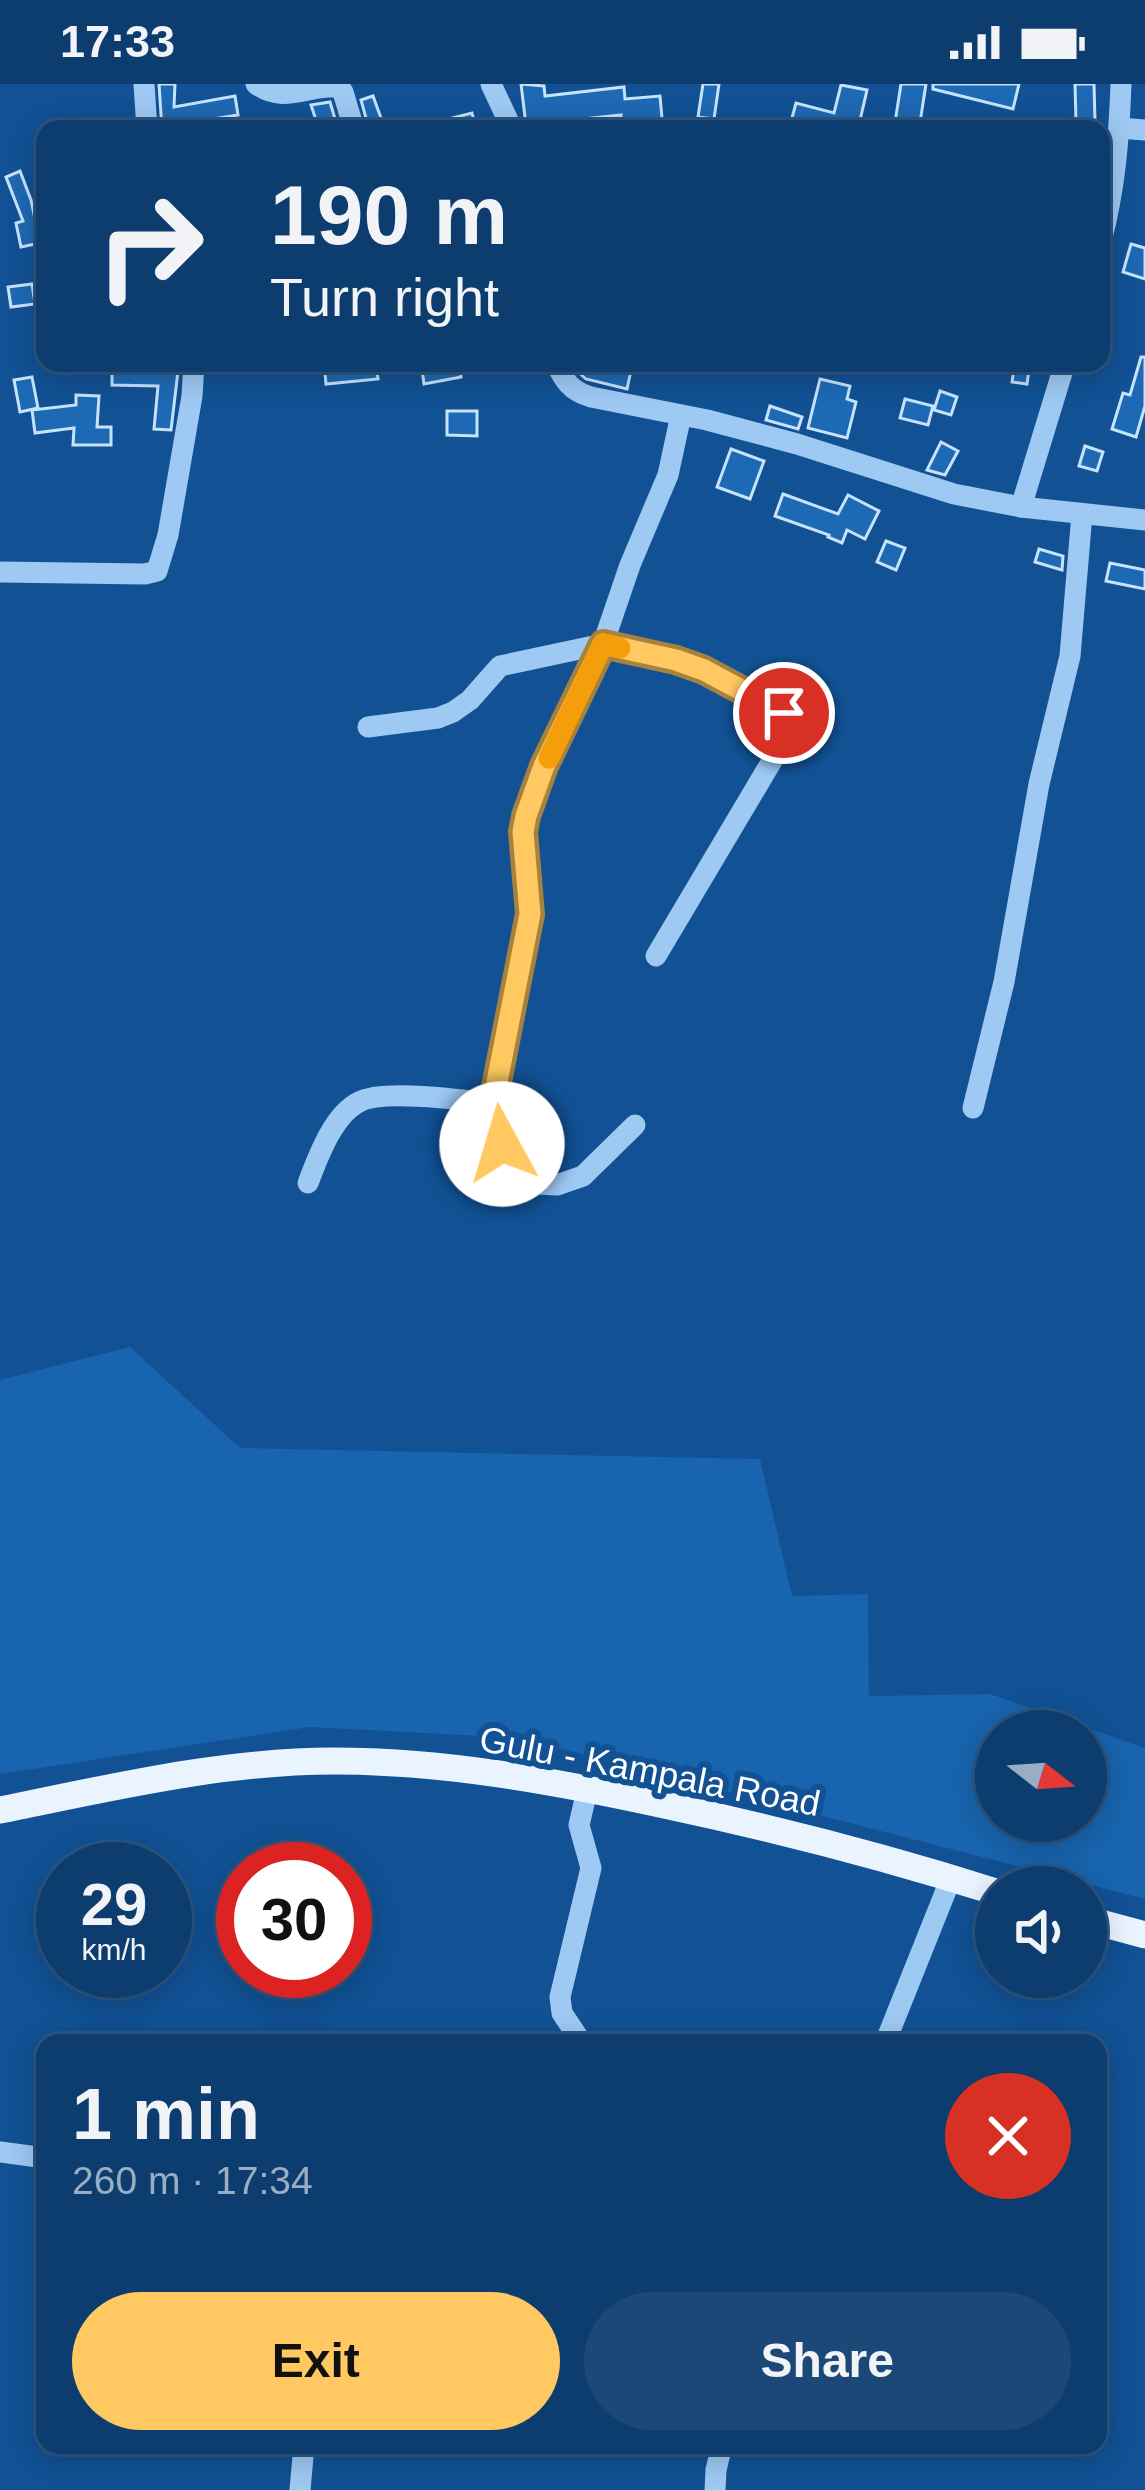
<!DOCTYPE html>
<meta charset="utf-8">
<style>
body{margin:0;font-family:Arial,sans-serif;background:#1b4877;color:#f1f3f6;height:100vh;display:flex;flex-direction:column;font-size:45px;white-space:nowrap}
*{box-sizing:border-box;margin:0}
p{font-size:39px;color:#9aaec3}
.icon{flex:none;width:66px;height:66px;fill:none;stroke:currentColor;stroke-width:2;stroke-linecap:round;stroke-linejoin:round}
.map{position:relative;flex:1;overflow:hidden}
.drawer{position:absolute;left:36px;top:1950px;width:1071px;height:420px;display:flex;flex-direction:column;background:#0d3d6f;border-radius:24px;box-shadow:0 6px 30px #0003,0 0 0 3px #2d5682}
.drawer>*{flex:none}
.guide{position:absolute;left:36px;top:36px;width:1074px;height:252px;border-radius:24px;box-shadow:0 6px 30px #0003,0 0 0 3px #2d5682;background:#0d3d6f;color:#f1f3f6;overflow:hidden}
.needle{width:78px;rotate:107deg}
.controls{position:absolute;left:975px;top:1626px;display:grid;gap:24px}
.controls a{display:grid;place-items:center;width:132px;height:132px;border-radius:50%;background:#0d3d6f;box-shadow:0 6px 30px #0003,0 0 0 3px #2d5682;font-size:60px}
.speed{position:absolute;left:36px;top:1758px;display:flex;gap:24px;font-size:60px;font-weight:700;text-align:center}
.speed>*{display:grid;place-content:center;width:156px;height:156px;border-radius:50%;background:#0d3d6f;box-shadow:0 6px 30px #0003,0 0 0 3px #2d5682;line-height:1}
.speed small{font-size:30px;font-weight:400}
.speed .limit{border:18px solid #d22;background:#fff;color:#111}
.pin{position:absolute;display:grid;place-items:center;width:102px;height:102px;color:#fff;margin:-51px;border:6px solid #fff;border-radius:50%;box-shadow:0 3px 12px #0007}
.me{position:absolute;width:132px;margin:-66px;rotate:354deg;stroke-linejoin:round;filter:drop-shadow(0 0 9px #0008)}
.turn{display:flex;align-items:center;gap:42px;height:252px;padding:0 36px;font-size:54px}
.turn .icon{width:156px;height:156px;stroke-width:2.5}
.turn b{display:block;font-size:84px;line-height:102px}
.round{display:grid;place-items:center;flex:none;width:126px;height:126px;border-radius:63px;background:#1b4877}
.overview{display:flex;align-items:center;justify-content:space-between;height:204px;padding:0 36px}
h1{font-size:72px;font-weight:700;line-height:90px}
.button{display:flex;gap:24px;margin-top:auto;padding:24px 36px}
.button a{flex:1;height:138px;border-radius:72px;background:#ffc860;color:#111;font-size:48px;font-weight:700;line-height:138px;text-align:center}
.button a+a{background:#1b4877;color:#f1f3f6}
.status{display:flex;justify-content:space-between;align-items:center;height:84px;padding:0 60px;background:#0d3d6f;direction:ltr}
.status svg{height:33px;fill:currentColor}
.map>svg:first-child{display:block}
.green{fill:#1864ae;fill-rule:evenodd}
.building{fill:#1e69b3;stroke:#c6e2fd;stroke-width:3}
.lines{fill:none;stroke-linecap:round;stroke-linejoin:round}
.minor{stroke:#9ec9f3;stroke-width:21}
.major{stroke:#eaf4ff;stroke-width:27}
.route-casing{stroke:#a6823e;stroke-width:30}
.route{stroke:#ffc860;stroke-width:21}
.slow{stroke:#f59e0b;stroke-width:21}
.labels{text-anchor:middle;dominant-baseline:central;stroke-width:12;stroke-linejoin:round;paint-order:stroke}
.street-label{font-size:36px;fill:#fff;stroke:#115194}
</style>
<div class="status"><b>17:33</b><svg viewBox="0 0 49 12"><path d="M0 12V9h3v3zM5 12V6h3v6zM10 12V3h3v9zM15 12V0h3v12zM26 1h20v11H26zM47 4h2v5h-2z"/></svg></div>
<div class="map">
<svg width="1145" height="2406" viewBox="0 0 1145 2406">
<rect width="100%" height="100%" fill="#115194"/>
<path class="green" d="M130,1263L240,1364L760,1375L792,1512L868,1510L869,1612L990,1610L1145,1664V1815L519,1654L310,1643L0,1690V1296ZM996,1647H1086V1737H996Z"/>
<g class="building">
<path d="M159,0H175L174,23L235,12L238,31L219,34L220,45H162Z"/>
<path d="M521,0L544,2L545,12L624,3L625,15L660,12L663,45H619L621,31L526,41Z"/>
<path d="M703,0H719L714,35L698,33Z"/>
<path d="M901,0H926L919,45H894Z"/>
<path d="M933,0H1019L1013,25L933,5Z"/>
<path d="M1075,0H1094L1095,37L1076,38Z"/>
<path d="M841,1L867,6L858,45H789L796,19L834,29Z"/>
<path d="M373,12L385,45H369L361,16Z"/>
<path d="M330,18L338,45H319L311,21Z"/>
<path d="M472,29L476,45H429L428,40Z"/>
<path d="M20,87L31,116L40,159L21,163L16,139L23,137L6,93Z"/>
<path d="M1131,160L1145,164V195L1123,188Z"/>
<path d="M32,200L35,220L11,223L8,203Z"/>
<path d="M1141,273H1145V322L1136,353L1112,345L1123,309L1130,311Z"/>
<path d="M112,279L170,283L171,279H179L171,346L154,345L158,302L112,301Z"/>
<path d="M324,279H376L378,295L326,300Z"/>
<path d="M421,279H459L461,293L424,300Z"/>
<path d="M575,279H616L632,282L627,305L586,295L577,287Z"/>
<path d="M1015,279H1030L1027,300L1012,298Z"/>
<path d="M32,293L38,324L20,328L14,296Z"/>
<path d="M820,295L850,302L847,315L856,318L847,354L808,344Z"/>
<path d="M940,307L957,313L951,331L934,326Z"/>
<path d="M76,311L99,312L97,343H111V361H73L74,344L35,349L32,326L76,321Z"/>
<path d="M905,315L933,322L928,341L900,334Z"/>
<path d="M770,322L802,333L798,345L766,336Z"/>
<path d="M447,327H477V352L447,351Z"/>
<path d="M941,358L958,367L945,391L927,386Z"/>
<path d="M1085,362L1103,368L1097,387L1079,382Z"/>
<path d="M731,365L764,377L750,415L717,403Z"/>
<path d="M783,410L838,430L848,411L879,427L865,455L847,446L842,459L828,453L829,451L775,432Z"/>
<path d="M886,457L905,464L896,486L877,478Z"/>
<path d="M1039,465L1063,472L1062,486L1035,478Z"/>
<path d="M1110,479L1145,486V505L1106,497Z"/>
</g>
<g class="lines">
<g class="minor">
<path d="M144,0L147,45"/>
<path d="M256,0C284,21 309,0 339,3L343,8L354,45"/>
<path d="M491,0L512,45"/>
<path d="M1119,44L1145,46"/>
<path d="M1101,157C1115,106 1119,53 1121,0"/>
<path d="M556,279C564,297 571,307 591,313L707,336L797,360L954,410L1021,423L1145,436"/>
<path d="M1021,423L1065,279"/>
<path d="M0,488L145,490L157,487L168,451L192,312L194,279"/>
<path d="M368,643L438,634L453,628L470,616L500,582L603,560L675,576L703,586L788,632L790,641L779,665L656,872"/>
<path d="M973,1024L1004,898L1039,700L1070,572L1082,430"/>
<path d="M635,1041L583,1092L557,1101L535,1100L521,1091L510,1077L502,1060L494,1020L530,830L523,748L525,732L545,683L603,560L630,481L668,391L681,331"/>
<path d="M308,1099C318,1073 333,1031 359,1018C383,1005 464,1016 494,1020"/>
<path d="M582,1959L562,1929L560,1913L591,1784L579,1741L586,1711L598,1706"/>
<path d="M885,1959L951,1794"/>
<path d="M0,2068L45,2074"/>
<path d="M300,2406L304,2361"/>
<path d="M715,2406L716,2386L722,2361"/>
</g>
<g class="major">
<path d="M0,1726C109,1704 222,1677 334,1677C444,1677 554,1697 660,1720C773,1744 886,1773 996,1808"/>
<path d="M1086,1835L1145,1851"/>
</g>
</g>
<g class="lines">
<g class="route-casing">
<path id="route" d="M502,1060L494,1020L496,1003L530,830L523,748L526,732L544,682L603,560L676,576L704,586L784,629"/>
</g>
<use href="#route" class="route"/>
<path class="slow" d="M549,674L603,560L620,564"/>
</g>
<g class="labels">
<g class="street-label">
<text transform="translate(650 1687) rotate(11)">Gulu - Kampala Road</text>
</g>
</g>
</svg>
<div class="controls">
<a><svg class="needle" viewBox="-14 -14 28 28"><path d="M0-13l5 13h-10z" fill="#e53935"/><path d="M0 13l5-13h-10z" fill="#9aaec3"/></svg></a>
<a><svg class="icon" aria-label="sound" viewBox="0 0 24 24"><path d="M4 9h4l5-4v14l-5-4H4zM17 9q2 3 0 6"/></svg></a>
</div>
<div class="speed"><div>29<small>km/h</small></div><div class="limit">30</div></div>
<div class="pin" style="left:784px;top:629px;background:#d93025"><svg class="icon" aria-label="arrive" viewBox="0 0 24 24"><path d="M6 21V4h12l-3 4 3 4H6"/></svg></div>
<svg class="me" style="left:502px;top:1060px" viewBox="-20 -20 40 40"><circle r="19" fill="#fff"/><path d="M0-13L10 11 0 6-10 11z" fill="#ffc860"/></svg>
<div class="guide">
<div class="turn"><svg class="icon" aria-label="right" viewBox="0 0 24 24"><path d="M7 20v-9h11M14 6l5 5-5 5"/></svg><div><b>190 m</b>Turn right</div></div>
</div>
<section class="drawer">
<div class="overview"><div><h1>1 min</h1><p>260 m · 17:34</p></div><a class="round" style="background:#d93025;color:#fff"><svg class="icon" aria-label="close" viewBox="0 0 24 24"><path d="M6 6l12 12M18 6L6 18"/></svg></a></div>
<div class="button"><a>Exit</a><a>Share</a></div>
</section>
</div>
